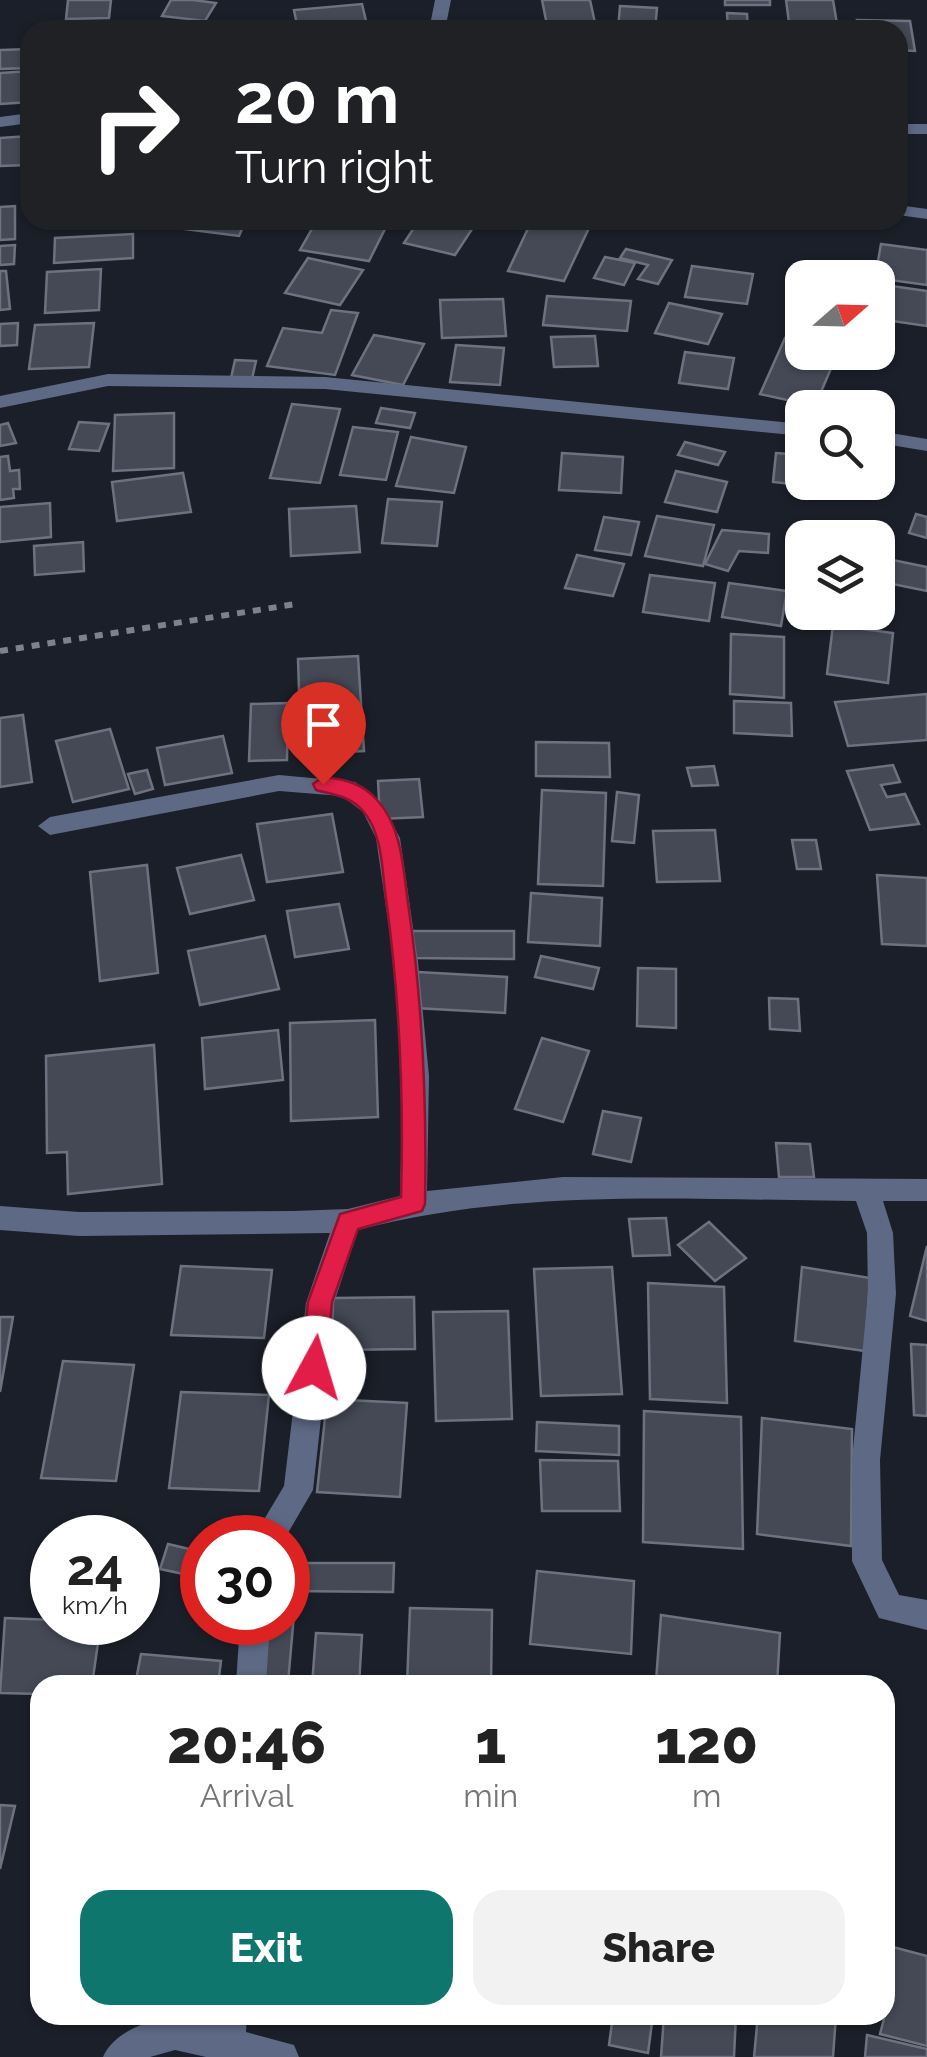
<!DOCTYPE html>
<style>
body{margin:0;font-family:Raleway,sans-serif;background:#f2f2f2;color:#222;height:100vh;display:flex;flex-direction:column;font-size:38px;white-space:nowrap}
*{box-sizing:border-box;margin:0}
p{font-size:32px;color:#767676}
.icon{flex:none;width:55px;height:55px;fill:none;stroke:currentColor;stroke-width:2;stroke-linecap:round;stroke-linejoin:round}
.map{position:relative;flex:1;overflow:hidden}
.side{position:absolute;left:30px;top:1675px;width:865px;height:350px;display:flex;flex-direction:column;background:#fff;border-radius:30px;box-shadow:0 2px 8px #0004}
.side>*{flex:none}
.guide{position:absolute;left:20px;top:20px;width:888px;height:210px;border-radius:30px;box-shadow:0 2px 8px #0004;background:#202124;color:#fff;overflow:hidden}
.needle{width:65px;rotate:70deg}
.fabs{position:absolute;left:785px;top:260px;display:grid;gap:20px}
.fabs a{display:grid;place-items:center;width:110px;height:110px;border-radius:20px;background:#fff;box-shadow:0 2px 8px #0004;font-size:50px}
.speed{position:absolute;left:30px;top:1515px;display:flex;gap:20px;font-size:50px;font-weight:700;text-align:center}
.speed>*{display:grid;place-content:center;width:130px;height:130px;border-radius:50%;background:#fff;box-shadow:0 2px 8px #0004;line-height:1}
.speed small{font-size:25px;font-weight:400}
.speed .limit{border:15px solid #d22;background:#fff;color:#111}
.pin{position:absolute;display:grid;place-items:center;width:85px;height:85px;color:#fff;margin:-102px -42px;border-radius:50% 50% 50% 0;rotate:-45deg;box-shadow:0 0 10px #0007}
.pin .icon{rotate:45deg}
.me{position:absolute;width:110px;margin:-55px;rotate:6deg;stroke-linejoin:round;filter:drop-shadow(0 0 8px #0008)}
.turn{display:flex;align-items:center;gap:35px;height:210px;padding:0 50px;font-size:45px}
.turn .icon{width:130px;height:130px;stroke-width:2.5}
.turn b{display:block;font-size:70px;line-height:85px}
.eta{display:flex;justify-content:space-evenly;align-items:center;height:170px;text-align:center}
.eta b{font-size:60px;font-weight:800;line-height:70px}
.cta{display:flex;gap:20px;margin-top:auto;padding:20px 50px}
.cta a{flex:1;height:115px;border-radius:30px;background:#0f766e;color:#fff;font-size:40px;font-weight:800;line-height:115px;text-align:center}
.cta a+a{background:#f2f2f2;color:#222}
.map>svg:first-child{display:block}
.building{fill:#444955;stroke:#6c727f;stroke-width:2.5}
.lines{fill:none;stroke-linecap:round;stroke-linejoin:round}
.path{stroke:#7f828b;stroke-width:6;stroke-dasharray:8 8;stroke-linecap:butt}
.minor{fill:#5e6985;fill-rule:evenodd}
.route{fill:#e11d48;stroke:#92132f;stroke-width:2.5}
</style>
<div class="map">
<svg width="927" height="2057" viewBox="0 0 927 2057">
<rect width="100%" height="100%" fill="#1b1f29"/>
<g class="building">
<path d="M68,0H111L109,18L66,19Z"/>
<path d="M171,0H193L216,3L205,21L162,16Z"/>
<path d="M542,0H590L595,23L547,25Z"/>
<rect x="725" y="0" width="45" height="5"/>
<path d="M786,0H833L838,30H790Z"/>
<path d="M362,4L367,25L298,30L294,10Z"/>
<path d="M620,6L657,8L655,30H618Z"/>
<path d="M727,13L747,14L748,30H728Z"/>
<path d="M857,20L910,21L915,51L898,50V30H859Z"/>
<path d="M492,23L530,25L529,30H490Z"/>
<path d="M30,49V68L0,69V50Z"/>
<path d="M30,71V102L0,104V73Z"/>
<path d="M28,136L27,165L0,166V138Z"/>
<path d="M15,206V239L0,240V207Z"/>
<path d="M156,220H246L239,236L153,225Z"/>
<path d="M317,220H327L385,229L369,261L300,250Z"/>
<path d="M419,220H478L455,255L404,243Z"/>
<path d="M532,220L589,228L564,281L508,271Z"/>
<path d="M133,234V258L54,263L55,238Z"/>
<path d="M881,244L927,250V285L875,278Z"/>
<path d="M15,245L14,264L0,265V246Z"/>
<path d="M626,249L672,260L658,284L638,279L648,265L620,258Z"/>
<path d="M605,257L635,263L624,285L594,278Z"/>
<path d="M308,258L363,270L340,305L285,293Z"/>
<path d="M692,266L753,274L747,304L685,297Z"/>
<path d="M101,269L99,310L45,313L47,272Z"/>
<path d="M0,271H6L10,309L0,310Z"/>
<path d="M878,284L927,291V326L878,319Z"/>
<path d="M547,296L631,301L627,331L543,325Z"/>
<path d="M503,299L506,336L442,338L440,300Z"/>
<path d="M669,303L722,314L708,344L655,333Z"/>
<path d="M331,310L358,313L335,375L267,366L283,328L322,333Z"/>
<path d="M18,323L17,345L0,346V324Z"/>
<path d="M94,323L89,367L29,369L35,325Z"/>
<path d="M374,335L424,344L403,385L352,375Z"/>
<path d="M595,336L598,366L554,367L551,337Z"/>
<path d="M785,338L802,342V352H838L815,406L760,394Z"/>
<path d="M456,345L504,348L500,385L450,382Z"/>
<path d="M685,352L734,358L728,389L679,383Z"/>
<path d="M235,360L256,361L252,379L231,378Z"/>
<path d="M292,404L340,409L320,483L270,478Z"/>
<path d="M381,408L415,413L410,428L376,423Z"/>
<path d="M174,413V468L113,471L115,415Z"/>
<path d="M79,422L109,424L99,451L69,449Z"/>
<path d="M8,423L16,443L0,446V425Z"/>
<path d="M353,427L398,432L386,480L340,475Z"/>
<path d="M411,437L466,447L454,493L396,486Z"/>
<path d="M685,442L725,452L718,465L678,455Z"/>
<path d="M562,453L623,457L621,493L559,490Z"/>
<path d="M776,453L802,455V482H829V488L773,482Z"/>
<path d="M8,456L10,471L19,470L20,489H13L14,498L0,500V457Z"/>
<path d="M676,471L727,482L717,512L665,502Z"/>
<path d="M183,473L191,512L117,521L112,482Z"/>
<path d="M388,499L442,502L437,546L382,543Z"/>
<path d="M50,503L51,537L0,542V507Z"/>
<path d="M356,506L360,552L291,556L289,509Z"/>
<path d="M916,514L927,517V538L909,533Z"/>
<path d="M657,516L714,525L703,566L645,556Z"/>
<path d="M604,517L639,522L631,555L595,550Z"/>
<path d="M722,530L769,534L768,553L739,551L728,571L705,564Z"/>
<path d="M83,542L84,571L35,575L34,546Z"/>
<path d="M577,555L624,564L613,596L565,588Z"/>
<path d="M878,557L927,567V591L878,581Z"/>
<path d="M650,575L715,583L709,621L643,612Z"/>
<path d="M729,583L787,591L781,626L722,617Z"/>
<path d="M833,625L893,633L888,683L827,674Z"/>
<path d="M731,634L784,637V698L730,694Z"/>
<path d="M358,656L364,751L301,754L298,659Z"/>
<path d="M927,694V740L848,746L835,702Z"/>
<path d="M734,701L791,703L792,736L734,733Z"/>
<path d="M288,703L287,760L249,761L251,704Z"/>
<path d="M23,715L32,782L0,787V718Z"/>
<path d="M110,729L129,789L73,802L56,741Z"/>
<path d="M223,736L232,773L165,785L157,748Z"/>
<path d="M536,742L609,743L610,777L536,776Z"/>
<path d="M893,765L900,782L881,785L887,797L905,794L919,824L870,830L847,771Z"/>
<path d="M714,766L718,785L692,786L687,768Z"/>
<path d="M147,770L153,789L135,794L128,774Z"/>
<path d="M419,779L423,817L380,819L378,781Z"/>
<path d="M542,790L606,793L603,886L538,884Z"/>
<path d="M617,792L639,795L634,843L612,841Z"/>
<path d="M332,814L343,872L267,882L257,824Z"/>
<path d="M715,830L720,881L657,882L653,831Z"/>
<path d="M792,840H816L821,869H797Z"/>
<path d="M241,855L254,900L190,914L177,868Z"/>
<path d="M147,865L158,973L100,981L90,872Z"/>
<path d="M877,875L927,878V946L882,944Z"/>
<path d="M531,893L602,898L600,946L528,942Z"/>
<path d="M339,904L349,949L295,957L287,911Z"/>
<path d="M413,931H514V959L412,958Z"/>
<path d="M265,936L279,989L200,1005L188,951Z"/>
<path d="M541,956L599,968L593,989L535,977Z"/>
<path d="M638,968L676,969V1028L637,1026Z"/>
<path d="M418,972L507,977L505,1013L415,1008Z"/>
<path d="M769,998L798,999L800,1031L770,1029Z"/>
<path d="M375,1020L378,1117L291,1121L290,1023Z"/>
<path d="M278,1030L283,1080L205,1089L202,1038Z"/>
<path d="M542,1038L589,1051L563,1122L515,1109Z"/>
<path d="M154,1045L162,1184L68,1194L67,1152L47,1153L46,1056Z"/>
<path d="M603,1111L641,1118L631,1162L593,1154Z"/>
<path d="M776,1143L810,1144L814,1177H779Z"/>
<path d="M666,1218L670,1255L633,1256L629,1219Z"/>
<path d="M709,1222L746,1258L715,1281L678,1245Z"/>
<path d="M927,1246V1321L910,1316Z"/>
<path d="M181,1266L272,1270L264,1338L171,1335Z"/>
<path d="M612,1267L622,1394L541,1396L534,1269Z"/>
<path d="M802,1267L870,1278L865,1351L795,1341Z"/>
<path d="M648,1283L724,1287L727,1403L650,1399Z"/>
<path d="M414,1297L415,1349L332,1350L333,1298Z"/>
<path d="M508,1311L512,1419L436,1421L433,1312Z"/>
<path d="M0,1317H13L0,1392Z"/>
<path d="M911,1344L927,1345V1416L914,1415Z"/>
<path d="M63,1361L134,1365L116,1481L41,1478Z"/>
<path d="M181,1392L269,1395L259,1491L169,1488Z"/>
<path d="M327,1399L407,1403L400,1497L317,1492Z"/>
<path d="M644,1411L741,1417L743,1549L643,1542Z"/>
<path d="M762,1418L852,1429L851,1546L757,1534Z"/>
<path d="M537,1422L619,1426V1455L536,1451Z"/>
<path d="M540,1460L618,1461L620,1511H542Z"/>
<path d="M168,1544L202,1552V1578L160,1569Z"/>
<path d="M288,1563H394L393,1592L288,1591Z"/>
<path d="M537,1571L634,1581L631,1654L530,1644Z"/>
<path d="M288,1603H295L288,1683L297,1685H260L266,1622H288Z"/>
<path d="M410,1608L492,1610L491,1685H407Z"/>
<path d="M661,1615L780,1633L777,1685H683L656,1681Z"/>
<path d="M5,1618L101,1622L92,1685H40V1694L0,1693Z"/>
<path d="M316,1633L362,1635L359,1685H312Z"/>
<path d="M141,1654L221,1661L218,1685H135Z"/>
<path d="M0,1805L15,1806L0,1869Z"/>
<path d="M889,1946L927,1956V2046L880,2034L885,2015Z"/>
<path d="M613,2015H653L648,2053L609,2045Z"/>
<path d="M664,2015H736L734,2057H661Z"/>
<path d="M758,2015H836L833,2057H754Z"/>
<path d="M867,2035L927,2049V2057H865Z"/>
</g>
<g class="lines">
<path class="path" d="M0,651L296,604"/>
<g class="minor">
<path d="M435,0H451L445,30H429Z"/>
<path d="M30,113V123L0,127V117Z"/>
<rect x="898" y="124" width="29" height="10"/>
<path d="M898,205L927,209V219L898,215Z"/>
<path d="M108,374L325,377L802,424V436L325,389L108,386L0,408V396Z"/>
<path d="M878,431L927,439V451L878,443Z"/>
<path d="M279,775L355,782L379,800L400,838L418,962L429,1076L427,1191L563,1177L927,1179V1201H883L893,1233L896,1294L880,1460L882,1560L899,1595L927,1600V1630L879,1618L852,1561V1460L868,1294L867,1233L856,1201C690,1200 520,1187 358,1230L334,1303L313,1490L285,1538H253L284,1486L306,1303L330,1233L79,1236L0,1230V1206L79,1212L294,1211L348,1209L400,1196L403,1076L394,962L376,838L363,812L342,796L279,791L50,835L38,826L50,817Z"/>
<path d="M240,1622H270L266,1685H236Z"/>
<path d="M213,2015H247L246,2032L294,2045L299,2057H206L175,2050L150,2057H103C113,2033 147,2020 172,2017C184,2015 200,2022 212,2024Z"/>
</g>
</g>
<path class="route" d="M323,777C344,779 363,783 378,801C402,828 403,868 408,903C423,1005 427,1101 425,1204L422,1211L358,1229L332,1302L326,1368L323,1376L314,1380L304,1376L301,1368L308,1302L340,1214L401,1197C404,1095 400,1000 386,899C382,871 383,834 363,811C350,796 334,795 316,790L313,784Z"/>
</svg>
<div class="fabs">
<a><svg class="needle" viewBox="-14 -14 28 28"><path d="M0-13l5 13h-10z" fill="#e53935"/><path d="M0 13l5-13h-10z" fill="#767676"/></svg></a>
<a><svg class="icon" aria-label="search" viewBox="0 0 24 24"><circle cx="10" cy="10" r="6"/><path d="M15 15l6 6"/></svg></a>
<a><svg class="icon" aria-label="layers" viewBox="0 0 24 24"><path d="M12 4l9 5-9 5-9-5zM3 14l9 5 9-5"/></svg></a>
</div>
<div class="speed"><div>24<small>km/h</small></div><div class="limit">30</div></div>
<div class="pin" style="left:323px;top:784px;background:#d93025"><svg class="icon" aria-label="arrive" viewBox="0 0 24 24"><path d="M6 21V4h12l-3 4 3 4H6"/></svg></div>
<svg class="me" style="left:314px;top:1368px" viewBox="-20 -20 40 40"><circle r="19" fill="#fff"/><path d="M0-13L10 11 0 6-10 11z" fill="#e11d48"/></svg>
<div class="guide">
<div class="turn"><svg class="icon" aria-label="right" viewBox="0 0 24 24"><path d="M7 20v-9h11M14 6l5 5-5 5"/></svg><div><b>20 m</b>Turn right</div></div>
</div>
<section class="side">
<div class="eta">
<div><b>20:46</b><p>Arrival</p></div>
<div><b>1</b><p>min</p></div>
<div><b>120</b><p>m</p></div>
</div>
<div class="cta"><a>Exit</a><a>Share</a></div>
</section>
</div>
